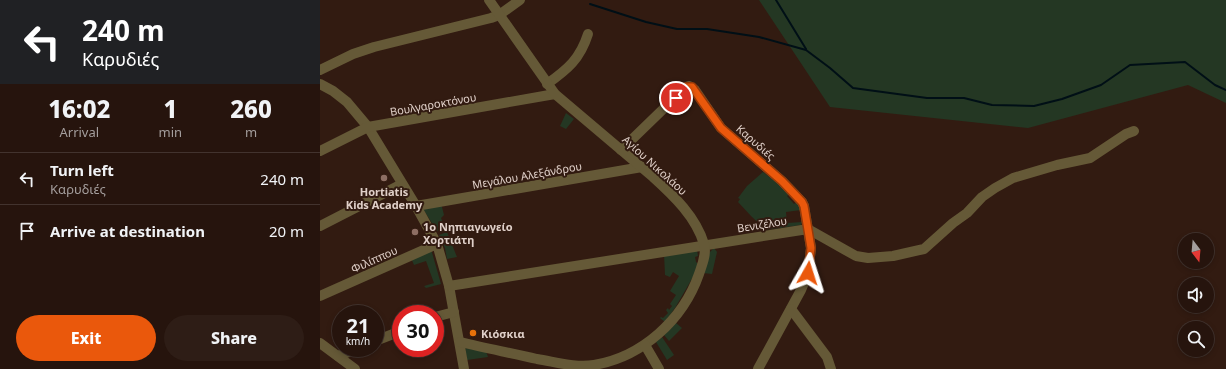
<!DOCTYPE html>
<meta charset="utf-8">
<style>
body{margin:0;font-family:"Noto Sans",sans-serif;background:#2e1d16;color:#f1f3f6;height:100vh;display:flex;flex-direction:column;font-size:15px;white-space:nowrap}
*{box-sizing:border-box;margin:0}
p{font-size:13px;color:#a49e9d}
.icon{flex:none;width:22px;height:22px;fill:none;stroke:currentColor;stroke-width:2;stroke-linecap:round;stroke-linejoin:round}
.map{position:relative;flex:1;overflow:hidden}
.drawer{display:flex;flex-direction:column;background:#26140d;width:320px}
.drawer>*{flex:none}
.hud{background:#202124;color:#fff;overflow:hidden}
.needle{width:26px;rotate:164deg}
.buttons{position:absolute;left:858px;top:233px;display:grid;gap:8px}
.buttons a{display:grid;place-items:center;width:36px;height:36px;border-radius:50%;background:#26140d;box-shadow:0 2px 6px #0003,0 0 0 1px #42332e;font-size:20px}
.speed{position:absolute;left:12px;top:305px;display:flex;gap:8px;font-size:20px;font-weight:700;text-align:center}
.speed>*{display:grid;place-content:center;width:52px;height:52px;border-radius:50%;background:#26140d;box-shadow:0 2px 6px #0003,0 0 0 1px #42332e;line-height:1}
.speed small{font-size:10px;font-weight:400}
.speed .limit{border:6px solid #d22;background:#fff;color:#111}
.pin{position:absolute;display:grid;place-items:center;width:34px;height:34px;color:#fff;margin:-17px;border:2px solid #fff;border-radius:50%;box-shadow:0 1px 4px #0007}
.me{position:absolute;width:44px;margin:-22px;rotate:6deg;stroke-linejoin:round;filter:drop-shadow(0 0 3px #0008)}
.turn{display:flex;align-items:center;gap:14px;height:84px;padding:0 16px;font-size:18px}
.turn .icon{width:52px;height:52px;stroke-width:2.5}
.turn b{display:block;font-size:28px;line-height:34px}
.eta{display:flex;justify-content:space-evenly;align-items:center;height:68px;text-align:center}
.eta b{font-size:24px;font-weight:800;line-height:28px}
.cta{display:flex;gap:8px;margin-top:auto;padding:8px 16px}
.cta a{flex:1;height:46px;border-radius:24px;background:#ea580c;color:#fff;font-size:16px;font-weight:800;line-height:46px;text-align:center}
.cta a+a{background:#2e1d16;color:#f1f3f6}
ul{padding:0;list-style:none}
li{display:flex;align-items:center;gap:12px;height:52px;padding:0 16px;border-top:1px solid #42332e}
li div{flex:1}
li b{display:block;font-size:15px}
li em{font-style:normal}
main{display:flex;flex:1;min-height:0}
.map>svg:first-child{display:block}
.green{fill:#243723}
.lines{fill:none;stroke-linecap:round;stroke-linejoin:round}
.stream{stroke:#000f16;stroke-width:2}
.minor{stroke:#655937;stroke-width:10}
.route-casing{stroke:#983908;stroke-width:10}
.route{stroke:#ea580c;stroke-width:7}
.education-dot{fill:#8d6e63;stroke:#321b11;stroke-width:1.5}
.food-dot{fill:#e8710a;stroke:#321b11;stroke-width:1.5}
.labels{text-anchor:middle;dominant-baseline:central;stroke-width:4;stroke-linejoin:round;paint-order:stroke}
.street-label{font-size:11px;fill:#e0d0c9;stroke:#321b11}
.poi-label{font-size:11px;font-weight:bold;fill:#e0d0c9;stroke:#321b11;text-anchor:start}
</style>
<main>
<section class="drawer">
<div class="hud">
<div class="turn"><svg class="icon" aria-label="left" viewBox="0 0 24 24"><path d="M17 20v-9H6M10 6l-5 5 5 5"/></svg><div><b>240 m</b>Καρυδιές</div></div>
</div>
<div class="eta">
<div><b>16:02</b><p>Arrival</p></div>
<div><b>1</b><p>min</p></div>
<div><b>260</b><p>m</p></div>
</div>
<ul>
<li><svg class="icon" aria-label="left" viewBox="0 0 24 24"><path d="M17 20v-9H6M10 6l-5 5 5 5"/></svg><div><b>Turn left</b><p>Καρυδιές</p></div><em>240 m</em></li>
<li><svg class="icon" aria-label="arrive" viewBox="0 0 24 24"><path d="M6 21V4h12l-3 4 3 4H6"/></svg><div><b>Arrive at destination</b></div><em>20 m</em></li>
</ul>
<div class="cta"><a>Exit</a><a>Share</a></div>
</section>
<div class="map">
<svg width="906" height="369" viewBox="0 0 906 369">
<rect width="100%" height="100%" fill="#321b11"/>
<g class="green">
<path d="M439,0H906V103L868,85L708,128L510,107Z"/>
<path d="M246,113L254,119L246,129L240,126Z"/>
<path d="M443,172L471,193L467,196L474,204L478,201L481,210L466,212L467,223L482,222L481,225L446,230L431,216L418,202L420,199L418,198L427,186Z"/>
<path d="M121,203L124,215L121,218L125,228L117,231L103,209Z"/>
<path d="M127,232L137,257L127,259L125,248L119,235Z"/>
<path d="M394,248L397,252L392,274L383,273L388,254Z"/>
<path d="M111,249L121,284L106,288L104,286L114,283L106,261L94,265L91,258Z"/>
<path d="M377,250L378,256L375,257L376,262L378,264L377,270L355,308L345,322L340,318L341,317L343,318L348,313L346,310L348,308L349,310L352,306L350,304L356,295L350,291L359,276L353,272L350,277L345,275L344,254Z"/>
<path d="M356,323L362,328L349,341L344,335Z"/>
<path d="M342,337L354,355L347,360L336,342Z"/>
<path d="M145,348L166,351L168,357L147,360Z"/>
</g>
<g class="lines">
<g class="stream">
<path d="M456,0L486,49"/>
<path d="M270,4L326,22L357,29H387L439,37L486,50L510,68L533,88L607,98H644L672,105L714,106L742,99L781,85L810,65L865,62L895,85L906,90"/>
</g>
<g class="minor">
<path d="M0,70L33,54L54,47L171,18L179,15L200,0"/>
<path d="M0,84L13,91L27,102L48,127L96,206L117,244L129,286L144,369"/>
<path d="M227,84C248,69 260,59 268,34"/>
<path d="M301,150L366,87L369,86L375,90L401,128L462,181L482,202L484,206L491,248L488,273L481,290L438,369"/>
<path d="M0,151L48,127L235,94"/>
<path d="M96,206L322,167"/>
<path d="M0,226L82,184"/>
<path d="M129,286L488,229L536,256L548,258L573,256L604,249L633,223L647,213L662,197L675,188L693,178L737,165L770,158L806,134L814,131"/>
<path d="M0,296L117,244"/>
<path d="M471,309L507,357L511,369"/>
<path d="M115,317L134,312"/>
<path d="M55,341L81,331"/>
<path d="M140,342C165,348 191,353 217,359C236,362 255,368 274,365C322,357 363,320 379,274C382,265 387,254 384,244C376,217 354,196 333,177L235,94L169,0"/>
<path d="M0,343L35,369"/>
<path d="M325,345L339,369"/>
<path d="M18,356L39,348"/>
</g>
</g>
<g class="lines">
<g class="route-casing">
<path id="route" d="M356,98L366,87H372L401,128L462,181L482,202L484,206L491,248L488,273"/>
</g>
<use href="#route" class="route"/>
</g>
<g class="education-dot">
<circle cx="64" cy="178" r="4"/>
<circle cx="95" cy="232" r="4"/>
</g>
<circle class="food-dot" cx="153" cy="333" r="4"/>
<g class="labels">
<g class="street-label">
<text transform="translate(113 104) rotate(-10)">Βουλγαροκτόνου</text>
<text transform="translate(436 142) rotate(41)">Καρυδιές</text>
<text transform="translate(335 165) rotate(42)">Αγίου Νικολάου</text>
<text transform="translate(207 175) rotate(-10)">Μεγάλου Αλεξάνδρου</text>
<text transform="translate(442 224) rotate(-9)">Βενιζέλου</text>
<text transform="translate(54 259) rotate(-24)">Φιλίππου</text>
</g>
<g class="poi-label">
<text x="64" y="191" text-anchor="middle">Hortiatis<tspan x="64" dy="13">Kids Academy</tspan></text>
<text x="103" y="226">1ο Νηπιαγωγείο<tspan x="103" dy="13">Χορτιάτη</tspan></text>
<text x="161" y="333">Κιόσκια</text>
</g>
</g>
</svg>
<div class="buttons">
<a><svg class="needle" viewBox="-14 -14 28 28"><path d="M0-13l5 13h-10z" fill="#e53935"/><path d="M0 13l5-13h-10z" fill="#a49e9d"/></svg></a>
<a><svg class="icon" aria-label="sound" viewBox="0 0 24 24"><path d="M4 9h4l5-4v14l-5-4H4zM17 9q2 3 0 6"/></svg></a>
<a><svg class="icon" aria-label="search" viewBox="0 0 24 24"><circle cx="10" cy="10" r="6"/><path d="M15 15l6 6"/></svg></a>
</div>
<div class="speed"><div>21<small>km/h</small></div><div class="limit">30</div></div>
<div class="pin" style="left:356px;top:98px;background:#d93025"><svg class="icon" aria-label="arrive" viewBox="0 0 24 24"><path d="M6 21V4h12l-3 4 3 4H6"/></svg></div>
<svg class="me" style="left:488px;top:273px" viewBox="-20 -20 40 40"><path d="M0-17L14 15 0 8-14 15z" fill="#ea580c" stroke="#fff" stroke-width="4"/></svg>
</div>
</main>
